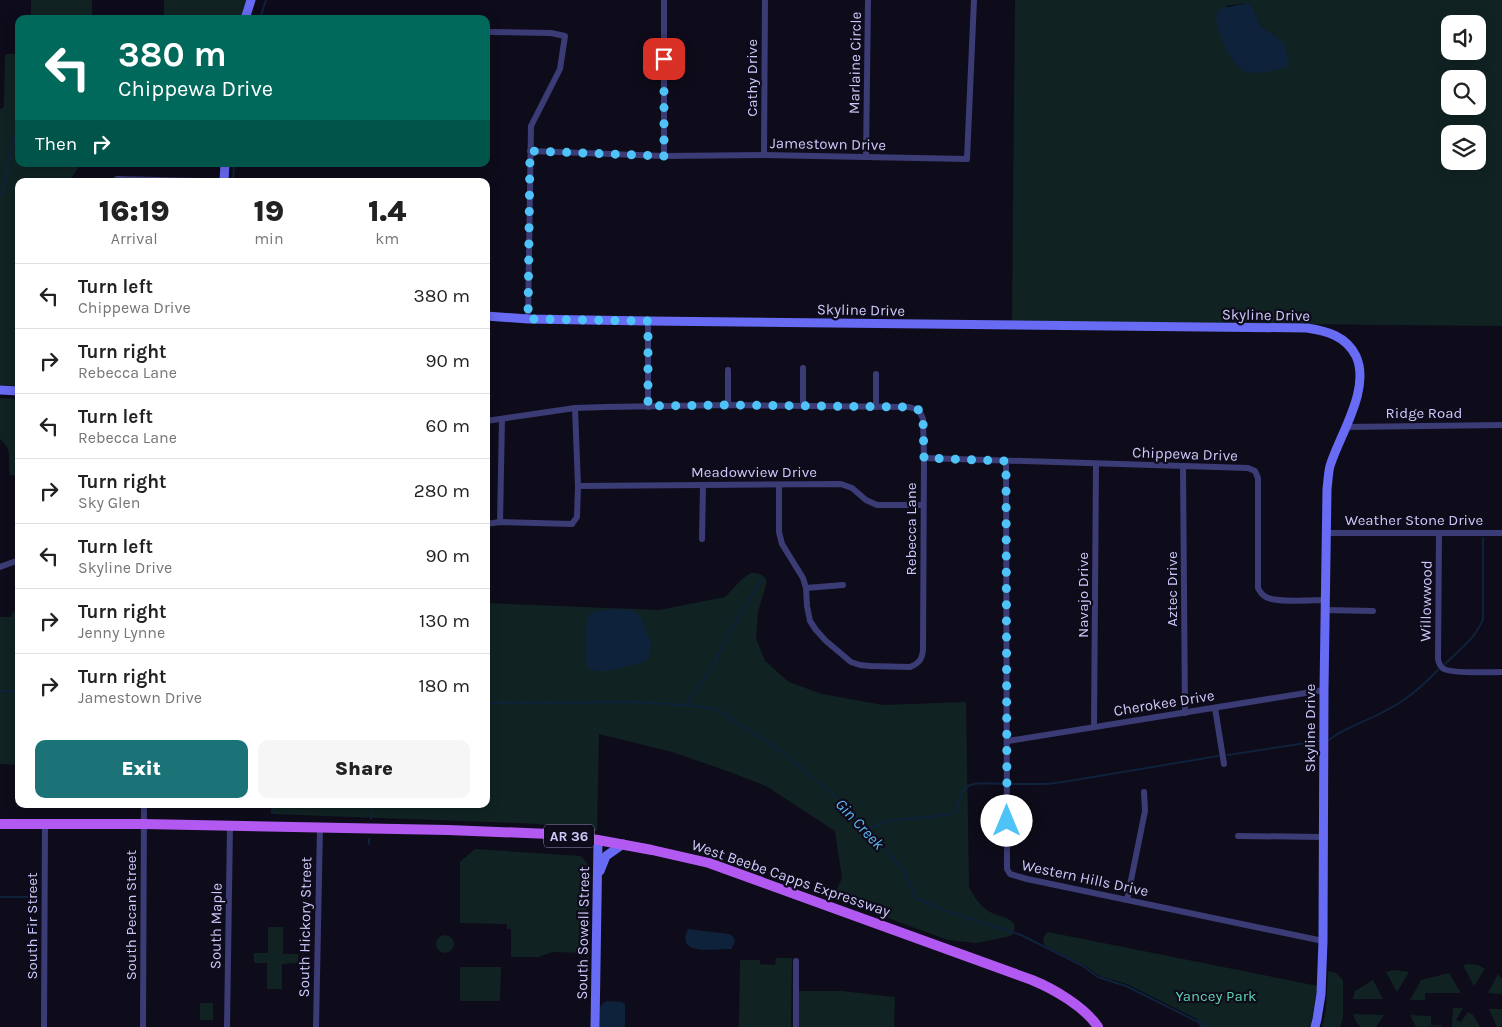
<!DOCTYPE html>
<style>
body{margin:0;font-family:Karla,sans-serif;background:#f6f6f6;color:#222;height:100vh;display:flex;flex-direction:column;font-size:19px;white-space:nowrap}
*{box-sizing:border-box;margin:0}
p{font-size:16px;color:#767676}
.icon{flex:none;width:28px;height:28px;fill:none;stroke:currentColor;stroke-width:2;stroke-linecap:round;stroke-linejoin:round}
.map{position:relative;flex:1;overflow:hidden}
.sheet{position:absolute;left:15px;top:178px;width:475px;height:630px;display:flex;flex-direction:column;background:#fff;border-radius:10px;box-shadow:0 2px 12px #0003}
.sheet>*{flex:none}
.banner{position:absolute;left:15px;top:15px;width:475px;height:152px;border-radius:10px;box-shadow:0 2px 12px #0003;background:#00695c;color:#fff;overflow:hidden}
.controls{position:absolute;left:1441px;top:15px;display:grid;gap:10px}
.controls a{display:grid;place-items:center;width:45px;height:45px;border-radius:10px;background:#fff;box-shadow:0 2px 12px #0003;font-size:25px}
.pin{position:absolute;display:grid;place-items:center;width:42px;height:42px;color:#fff;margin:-21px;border-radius:10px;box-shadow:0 2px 8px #0006}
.me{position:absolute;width:55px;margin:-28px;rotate:0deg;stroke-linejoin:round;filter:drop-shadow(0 0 4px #0008)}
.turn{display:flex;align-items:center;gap:18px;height:105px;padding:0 20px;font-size:22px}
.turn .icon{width:65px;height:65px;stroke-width:2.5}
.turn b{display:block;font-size:35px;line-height:42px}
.then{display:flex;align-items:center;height:48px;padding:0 20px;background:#0003;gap:10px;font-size:19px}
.eta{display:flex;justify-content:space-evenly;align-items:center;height:85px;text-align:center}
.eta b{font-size:30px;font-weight:800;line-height:35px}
.action{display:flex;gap:10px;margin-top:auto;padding:10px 20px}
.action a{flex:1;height:58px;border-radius:10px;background:#1b7277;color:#fff;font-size:20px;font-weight:800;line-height:58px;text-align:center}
.action a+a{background:#f6f6f6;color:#222}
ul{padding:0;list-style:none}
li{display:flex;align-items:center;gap:15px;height:65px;padding:0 20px;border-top:1px solid #e0e0e0}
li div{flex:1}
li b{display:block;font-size:19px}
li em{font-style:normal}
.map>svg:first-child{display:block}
.green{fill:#102322;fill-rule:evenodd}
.water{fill:#0f223c}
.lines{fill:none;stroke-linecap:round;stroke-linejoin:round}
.stream{stroke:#0f223c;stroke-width:2}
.street{stroke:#3b3b75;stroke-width:6}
.secondary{stroke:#686bf3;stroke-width:9}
.primary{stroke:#b259f2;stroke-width:10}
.route{stroke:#4fc3f7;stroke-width:9;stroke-dasharray:0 16.2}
.labels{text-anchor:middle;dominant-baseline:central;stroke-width:4.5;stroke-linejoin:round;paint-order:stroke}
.shield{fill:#0e0c1a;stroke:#9490b8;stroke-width:1}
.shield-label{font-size:14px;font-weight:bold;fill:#cdc9fb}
.street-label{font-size:15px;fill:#cdc9fb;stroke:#0e0c1a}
.park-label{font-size:15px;fill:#5dd3b0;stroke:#0e0c1a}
.water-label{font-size:16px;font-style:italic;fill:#60b5f2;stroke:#0e0c1a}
</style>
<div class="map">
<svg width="1502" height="1027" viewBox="0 0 1502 1027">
<rect width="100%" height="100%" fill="#0e0c1a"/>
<g class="green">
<rect x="31" y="0" width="61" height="19"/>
<path d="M164,0H247L242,19H164Z"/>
<path d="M1015,0H1502V326L1012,321ZM1248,3L1251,4L1261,26L1279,39L1225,6ZM1450,24H1478V51H1450ZM1450,79H1478V106H1450ZM1450,134H1478V161H1450Z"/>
<path d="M7,54H19V164H81L69,181H19V386L0,385V109L3,108L4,104L5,55Z"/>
<path d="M0,398L19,399V476L10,475C7,460 14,451 0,439Z"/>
<path d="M751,573C759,573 763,574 767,581L758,612L756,638L765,661L789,682L822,694L883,705L966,702L969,887C974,897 980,906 990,912C1000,918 1024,918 1011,936L976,943L948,940L833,898L842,878L835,831L766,786L730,772L672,752L599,734L597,831L567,826L519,823L271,814V804H486V603L659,610L725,597L742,579Z"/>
<path d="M19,603V765L0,764V617H11L13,612H18Z"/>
<path d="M475,849L581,856L587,863V953L553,952L538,957H511V929H507V924L460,923V862Z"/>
<path d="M268,927H283V954H298V963L282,964V989H267V963H254V953H268Z"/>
<path d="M1048,932L1318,986L1311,1023L1309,1027H1200L1197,1019L1127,984L1100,976L1084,965L1047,947C1042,943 1042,936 1048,932Z"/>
<circle cx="445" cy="944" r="9"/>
<path d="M776,958H792L791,1027H739L740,960H760V964L775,965Z"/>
<path d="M1469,964L1478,965L1485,969L1474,986L1463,965Z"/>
<path d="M460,967H501L500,1001H460Z"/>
<path d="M1394,970L1409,972L1397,992L1386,972Z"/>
<path d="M1328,971L1336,973L1343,980V1018L1340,1027H1322L1326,1009Z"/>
<path d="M1449,973L1461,993H1425V1000H1410L1421,980Z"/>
<path d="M1498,974L1502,979V994L1488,993Z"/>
<path d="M1373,980L1383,999H1353L1355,991Z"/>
<path d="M798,991H841L895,997L894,1027H798Z"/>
<rect x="200" y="1003" width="13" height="17"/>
<path d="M1453,1008H1463L1456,1020L1461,1022L1468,1012L1473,1015L1480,1027H1452Z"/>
<path d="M1489,1009H1502V1025L1500,1027H1497Z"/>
<path d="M1353,1014L1384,1015L1376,1027H1361L1356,1022Z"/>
<path d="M1410,1015L1431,1016V1025H1442V1026L1416,1027Z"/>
</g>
<g class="water">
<path d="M1248,3L1251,4L1261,26L1283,42L1286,50L1289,61L1286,67C1276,70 1254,76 1244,71C1232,66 1220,36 1217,24C1216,19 1217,14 1219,9Z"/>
<path d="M621,609L632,610L640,615L651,643L650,655L645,662L607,671H595L590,669L586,664C586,654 583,620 590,614C597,609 613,610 621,609Z"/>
<path d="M688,929L729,934C736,937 736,943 731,949H728C713,949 675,956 688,929Z"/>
<path d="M607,1001L622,1002L625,1005V1027H600V1007L603,1003Z"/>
</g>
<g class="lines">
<g class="stream">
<path d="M260,19L266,0"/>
<path d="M233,181L234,164"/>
<path d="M0,196L5,184L12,145L19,127"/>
<path d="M1445,664C1459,650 1476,638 1483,619V538"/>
<path d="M0,691H19"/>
<path d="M486,703L639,702L696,706L716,709L781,751L841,801L904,871L916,898L943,910L1021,935L1083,966L1098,977L1126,986L1208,1027"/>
<path d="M686,705L711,669L731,630L762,578"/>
<path d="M1329,740C1345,727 1365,722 1383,712C1406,701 1421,687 1438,670"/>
<path d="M1228,755L1319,741"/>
<path d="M1012,784H1047L1069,781L1218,756"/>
<path d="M371,804V819"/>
<path d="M273,813V804"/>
<path d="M867,829L888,821L946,815L955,812C959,805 960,799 962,793C967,779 991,784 1003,784"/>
<path d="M369,844V839"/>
<path d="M0,897H27L32,895"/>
</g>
<g class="street">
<path d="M486,32L551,33L565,36L560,69L531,126L528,319"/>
<path d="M530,151L664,156L764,155L967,159L974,0"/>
<path d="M764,155L765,0"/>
<path d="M664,156V0"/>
<path d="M866,157L868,0"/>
<path d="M117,179L200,181"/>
<path d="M803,368V406"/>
<path d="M728,370V405"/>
<path d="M648,407V321"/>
<path d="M876,407V374"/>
<path d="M486,421L575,408L605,407L728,405L909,407L919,410L923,419L924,458L923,650C922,660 919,663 910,667L870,666L860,665L851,662L826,641L816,630L810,621L807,606L806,588L803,578L782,544L779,532V486"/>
<path d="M1346,427L1502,425"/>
<path d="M924,458L1248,468L1255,471L1258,478V588C1260,592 1262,595 1266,597C1275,603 1313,600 1325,600"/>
<path d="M1006,461L1007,861V869L1010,874L1027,879L1323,941"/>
<path d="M1183,466L1185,713"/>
<path d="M578,486L841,484L852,488L866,500L877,505H923"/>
<path d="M500,522L502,419"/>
<path d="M486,524L500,522L572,524L577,517L578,486L575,408"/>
<path d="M1326,533H1502"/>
<path d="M1439,533L1438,659C1439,664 1440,667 1444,669C1453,674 1490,672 1502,672"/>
<path d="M702,539L703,485"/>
<path d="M0,567L19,560"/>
<path d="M806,588L843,585"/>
<path d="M1325,610L1373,611"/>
<path d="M1215,708L1224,764"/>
<path d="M1094,727L1096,464"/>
<path d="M1008,741L1324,690"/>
<path d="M1238,836L1324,837"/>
<path d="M1127,900L1145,811L1144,792"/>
<path d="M44,1027L45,824"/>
<path d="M143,1027L144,804"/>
<path d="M227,1027L230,825"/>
<path d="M316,1027L320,827"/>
<path d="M796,1027V961"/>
</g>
<g class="secondary">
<path d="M245,19L251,0"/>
<path d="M224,181L225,164"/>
<path d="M486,316L528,319L648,321L1307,328C1327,331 1346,336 1356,356C1371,389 1340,434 1330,466C1328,474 1328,482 1327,489L1324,690L1323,941L1321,994L1317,1019L1315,1027"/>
<path d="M0,390L19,391"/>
<path d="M600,871L606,856L623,844"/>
<path d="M595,1027L598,840"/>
</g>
<path class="primary" d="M0,824H144L448,830L550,834L598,840L652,850L709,863L1032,980C1054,989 1085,1007 1098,1027"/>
</g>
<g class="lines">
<path class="route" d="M664,59V156L530,151L528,319L648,321V406L728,405L909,407L919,410L923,419L924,458L1006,461L1007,821"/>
</g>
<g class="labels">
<rect class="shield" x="544" y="824.5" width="50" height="23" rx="4"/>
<g class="shield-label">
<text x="569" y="836">AR 36</text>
</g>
<g class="street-label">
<text transform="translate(855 63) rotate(-89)">Marlaine Circle</text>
<text transform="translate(752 78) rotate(-90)">Cathy Drive</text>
<text transform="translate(828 144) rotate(1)">Jamestown Drive</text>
<text transform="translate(861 310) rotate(1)">Skyline Drive</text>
<text transform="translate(1266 315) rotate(1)">Skyline Drive</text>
<text x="1424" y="413">Ridge Road</text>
<text transform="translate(1185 454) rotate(2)">Chippewa Drive</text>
<text x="754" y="472">Meadowview Drive</text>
<text x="1414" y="520">Weather Stone Drive</text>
<text transform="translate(911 529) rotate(-90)">Rebecca Lane</text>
<text transform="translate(1172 589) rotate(-90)">Aztec Drive</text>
<text transform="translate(1083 595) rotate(-90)">Navajo Drive</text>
<text transform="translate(1426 601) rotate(-89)">Willowwood</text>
<text transform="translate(1164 703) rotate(-9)">Cherokee Drive</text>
<text transform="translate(1310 728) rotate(-90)">Skyline Drive</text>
<text transform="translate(791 878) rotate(19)">West Beebe Capps Expressway</text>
<text transform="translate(1085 878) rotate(12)">Western Hills Drive</text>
<text transform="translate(131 915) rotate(-90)">South Pecan Street</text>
<text transform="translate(32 926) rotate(-90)">South Fir Street</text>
<text transform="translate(216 926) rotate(-89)">South Maple</text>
<text transform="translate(305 927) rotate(-89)">South Hickory Street</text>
<text transform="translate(583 933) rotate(-89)">South Sowell Street</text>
</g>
<g class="park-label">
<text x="1216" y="996">Yancey Park</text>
</g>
<g class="water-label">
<text transform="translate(860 824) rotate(47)">Gin Creek</text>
</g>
</g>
</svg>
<div class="controls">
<a><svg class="icon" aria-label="sound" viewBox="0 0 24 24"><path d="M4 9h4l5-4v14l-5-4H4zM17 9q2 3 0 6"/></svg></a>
<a><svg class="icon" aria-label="search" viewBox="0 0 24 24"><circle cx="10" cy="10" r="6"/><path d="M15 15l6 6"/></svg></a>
<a><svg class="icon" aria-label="layers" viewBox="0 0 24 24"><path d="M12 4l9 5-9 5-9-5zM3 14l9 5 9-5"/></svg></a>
</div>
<div class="pin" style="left:664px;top:59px;background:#d93025"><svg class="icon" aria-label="arrive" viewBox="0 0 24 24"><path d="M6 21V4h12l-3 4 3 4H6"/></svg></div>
<svg class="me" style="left:1007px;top:821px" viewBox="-20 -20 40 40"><circle r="19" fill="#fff"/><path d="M0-13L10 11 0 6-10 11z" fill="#4fc3f7"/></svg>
<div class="banner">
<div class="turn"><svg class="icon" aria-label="left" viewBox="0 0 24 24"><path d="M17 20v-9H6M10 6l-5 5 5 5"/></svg><div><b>380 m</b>Chippewa Drive</div></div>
<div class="then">Then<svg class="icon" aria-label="right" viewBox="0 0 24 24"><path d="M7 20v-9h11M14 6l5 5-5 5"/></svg></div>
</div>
<section class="sheet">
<div class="eta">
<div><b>16:19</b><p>Arrival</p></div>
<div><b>19</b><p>min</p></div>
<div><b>1.4</b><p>km</p></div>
</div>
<ul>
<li><svg class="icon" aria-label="left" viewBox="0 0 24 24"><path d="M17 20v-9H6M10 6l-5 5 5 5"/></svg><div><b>Turn left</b><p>Chippewa Drive</p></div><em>380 m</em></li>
<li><svg class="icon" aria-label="right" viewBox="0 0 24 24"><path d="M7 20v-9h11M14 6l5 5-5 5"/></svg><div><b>Turn right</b><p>Rebecca Lane</p></div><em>90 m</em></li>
<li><svg class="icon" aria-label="left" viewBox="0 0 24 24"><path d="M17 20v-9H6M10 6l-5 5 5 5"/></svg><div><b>Turn left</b><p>Rebecca Lane</p></div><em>60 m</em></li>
<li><svg class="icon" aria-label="right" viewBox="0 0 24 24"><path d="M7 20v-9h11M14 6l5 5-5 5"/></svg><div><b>Turn right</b><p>Sky Glen</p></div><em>280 m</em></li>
<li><svg class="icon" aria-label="left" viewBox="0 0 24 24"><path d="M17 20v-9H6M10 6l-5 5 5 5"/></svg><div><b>Turn left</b><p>Skyline Drive</p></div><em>90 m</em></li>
<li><svg class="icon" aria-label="right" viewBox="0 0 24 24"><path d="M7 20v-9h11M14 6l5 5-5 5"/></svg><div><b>Turn right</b><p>Jenny Lynne</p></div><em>130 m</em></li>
<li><svg class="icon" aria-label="right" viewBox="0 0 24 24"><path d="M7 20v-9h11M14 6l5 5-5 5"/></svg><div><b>Turn right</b><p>Jamestown Drive</p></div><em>180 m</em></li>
</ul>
<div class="action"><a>Exit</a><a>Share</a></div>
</section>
</div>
